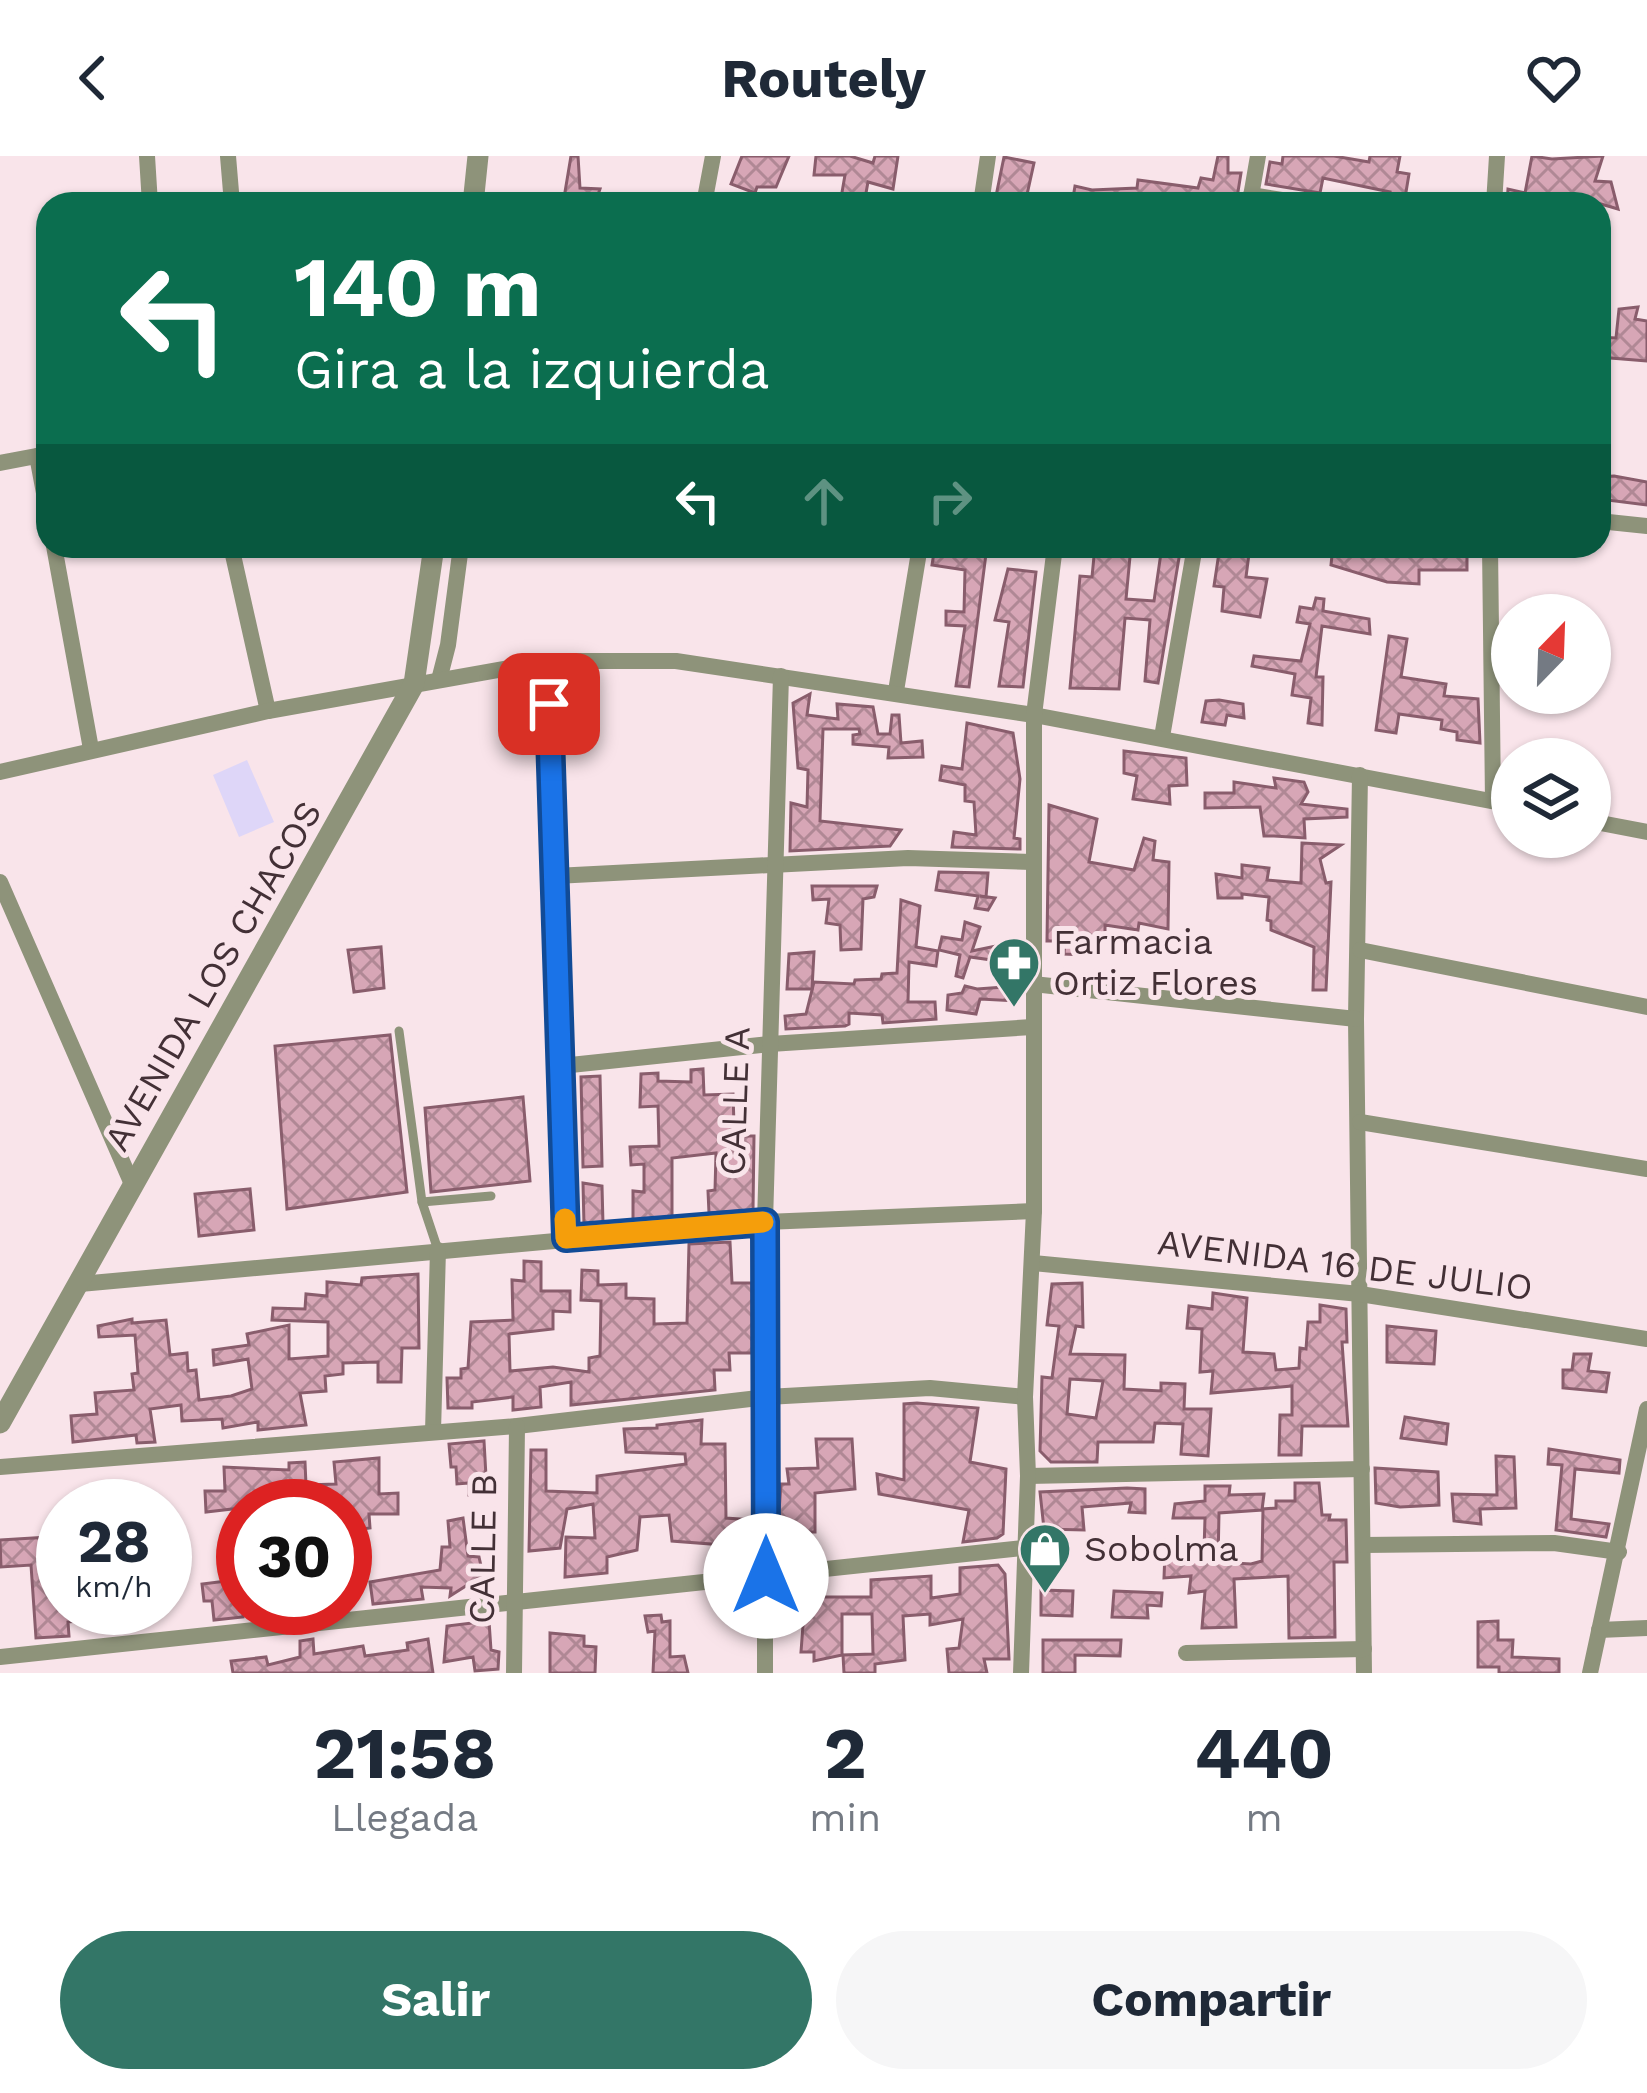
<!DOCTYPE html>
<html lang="es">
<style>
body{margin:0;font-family:"Work Sans",sans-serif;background:#f6f6f7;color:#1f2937;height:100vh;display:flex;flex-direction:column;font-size:45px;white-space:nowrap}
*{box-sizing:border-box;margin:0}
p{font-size:39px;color:#747a83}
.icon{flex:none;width:66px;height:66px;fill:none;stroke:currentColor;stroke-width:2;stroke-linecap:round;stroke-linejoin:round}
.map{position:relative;height:1517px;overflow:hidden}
.panel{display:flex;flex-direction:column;background:#fff;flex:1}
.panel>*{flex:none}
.hud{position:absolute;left:36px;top:36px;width:1575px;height:366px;border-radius:36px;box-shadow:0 3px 9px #0004;background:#0b6e4f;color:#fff;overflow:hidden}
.needle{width:78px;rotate:23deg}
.fabs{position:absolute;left:1491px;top:438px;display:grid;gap:24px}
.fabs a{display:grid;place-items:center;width:120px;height:120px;border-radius:50%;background:#fff;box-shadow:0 3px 9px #0004;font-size:60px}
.speed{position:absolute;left:36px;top:1323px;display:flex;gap:24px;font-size:60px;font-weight:700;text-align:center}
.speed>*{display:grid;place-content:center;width:156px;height:156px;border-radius:50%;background:#fff;box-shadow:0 3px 9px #0004;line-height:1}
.speed small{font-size:30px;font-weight:400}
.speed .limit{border:18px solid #d22;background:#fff;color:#111}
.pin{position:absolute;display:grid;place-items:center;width:102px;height:102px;color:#fff;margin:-51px;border-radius:24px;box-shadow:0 6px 18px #0006}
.me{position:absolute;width:132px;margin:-66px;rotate:0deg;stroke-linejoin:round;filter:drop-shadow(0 0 9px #0008)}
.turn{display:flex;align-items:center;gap:42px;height:252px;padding:0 60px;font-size:54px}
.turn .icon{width:156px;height:156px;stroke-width:2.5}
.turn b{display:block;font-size:84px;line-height:102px}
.lanes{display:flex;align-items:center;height:114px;padding:0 60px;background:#0003;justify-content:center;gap:60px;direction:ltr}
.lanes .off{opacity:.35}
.eta{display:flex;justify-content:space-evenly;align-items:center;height:204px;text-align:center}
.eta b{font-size:72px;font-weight:700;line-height:84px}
.action{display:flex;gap:24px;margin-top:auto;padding:24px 60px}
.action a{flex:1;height:138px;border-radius:72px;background:#337667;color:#fff;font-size:48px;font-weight:700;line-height:138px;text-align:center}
.action a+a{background:#f6f6f7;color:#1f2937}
header{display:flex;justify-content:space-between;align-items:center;height:156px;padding:0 60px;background:#fff;font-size:54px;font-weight:700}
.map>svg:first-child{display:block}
.park{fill:#ded6f8}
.building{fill:url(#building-cross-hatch);stroke:#895d6c;stroke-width:3;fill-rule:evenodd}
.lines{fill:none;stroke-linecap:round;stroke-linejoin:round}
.service{stroke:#8e937a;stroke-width:9}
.minor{stroke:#8e937a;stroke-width:16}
.tertiary{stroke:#8e937a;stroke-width:21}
.route-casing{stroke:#114b97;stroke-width:30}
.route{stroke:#1a73e8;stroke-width:21}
.slow{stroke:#f59e0b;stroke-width:21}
.labels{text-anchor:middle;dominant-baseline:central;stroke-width:10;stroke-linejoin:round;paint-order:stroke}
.poi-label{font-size:36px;fill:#433036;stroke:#f9e4ea;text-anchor:start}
.street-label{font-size:36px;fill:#433036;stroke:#f9e4ea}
</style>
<header><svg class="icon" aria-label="back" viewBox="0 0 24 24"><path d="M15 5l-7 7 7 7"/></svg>Routely<svg class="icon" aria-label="heart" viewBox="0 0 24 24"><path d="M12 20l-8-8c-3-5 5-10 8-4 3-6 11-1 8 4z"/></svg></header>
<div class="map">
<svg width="1647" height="1517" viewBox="0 0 1647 1517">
<defs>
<pattern id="building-cross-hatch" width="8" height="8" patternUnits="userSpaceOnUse" patternTransform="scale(3)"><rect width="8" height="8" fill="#d7a6b6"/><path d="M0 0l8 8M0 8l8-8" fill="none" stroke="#b08895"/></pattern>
</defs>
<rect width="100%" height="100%" fill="#f9e4ea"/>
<path class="park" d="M247,604L274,666L239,681L213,619Z"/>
<g class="building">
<path d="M571,0H578L580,32L600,33L595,47L564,42Z"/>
<path d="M742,0H789L776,31H757L755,37L731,28Z"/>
<path d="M816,0H850L873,7L875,0H898L893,33L868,26L864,48H840L845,19H814Z"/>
<path d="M1218,0H1228V17H1241L1236,48H1072L1075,30L1092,34L1137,32L1138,24L1198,32L1201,22L1213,24Z"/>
<path d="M1283,0H1334L1369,6L1370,0H1400L1397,16L1409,18L1404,48L1388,46L1390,36L1323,22L1320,37L1266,28L1270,6L1282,8Z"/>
<path d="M1532,0L1552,3L1603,0L1595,25L1611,26L1618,53L1601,48H1507L1508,33L1525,37Z"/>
<path d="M1004,1L1034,7L1026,43L1018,42L1017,48L995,45Z"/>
<path d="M1638,151L1635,163L1647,165V205L1599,201V181L1616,182L1619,153Z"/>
<path d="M1614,320L1647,326V349L1599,343V321Z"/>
<path d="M935,390H987L969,531L956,530L965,470L946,469V455L964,456L965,414L932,409Z"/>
<path d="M1095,390H1131L1126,443L1154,445L1162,390H1181L1158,527L1145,525L1150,464L1125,462L1119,533L1070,532L1080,420L1092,421Z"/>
<path d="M1220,390H1250L1246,421L1267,423L1260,461L1222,455L1224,431L1214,430Z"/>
<path d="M1333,390H1445V400H1467V414H1419V428L1387,426L1331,409Z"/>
<path d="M1008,413L1036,416L1023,531L999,530L1009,466L995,464Z"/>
<path d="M1316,442L1324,443L1323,455L1369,463L1370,478L1322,470L1316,521H1323L1322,569L1308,567L1311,542L1292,539L1295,518L1252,510L1254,500L1301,505L1310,468L1297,466L1300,451L1313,453Z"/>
<path d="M1389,480L1407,483L1401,521L1446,528L1444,540L1478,543L1480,587L1457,584V576L1441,573L1442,564L1399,558L1396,577L1376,574Z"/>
<path d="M810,538L807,559L838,563L837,548L873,551L878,578H890L892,559H899L901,587L922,585L923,601L888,602L889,591L853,588V579L860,578L859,573H823L820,665L901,674L890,690L790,695L791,647L807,651L808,614L798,612L793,547Z"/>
<path d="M1219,544L1243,548L1244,562L1227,559L1225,569L1202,566L1206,545Z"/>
<path d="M967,567L1013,577L1020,623L1014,682L1020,683V693L952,691L954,676L976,679L974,646L965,645V629L940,624L942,610L962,613Z"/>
<path d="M1124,595L1186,602L1187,629L1169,630L1170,648L1133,643L1137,620L1124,617Z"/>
<path d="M1274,622L1304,626L1308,636L1301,648L1347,653V661L1304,663L1305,682L1274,680H1264L1260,651L1205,652V637H1234V626L1276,632Z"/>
<path d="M1049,649L1097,663L1089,706L1134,714L1144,682L1155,685L1153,704L1169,706L1168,773L1139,767L1138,774L1105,769V780L1087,779L1086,799L1064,798L1065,785H1047Z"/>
<path d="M1302,687L1341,689L1320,703L1326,727L1331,726L1326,834H1313L1314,791L1271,774V765L1267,764L1269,741L1242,738V742H1218L1216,718L1242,722V709L1269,712L1267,724L1301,727Z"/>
<path d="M939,716L988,717L986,741L980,740L995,742L988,754L975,752L978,740L936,734Z"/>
<path d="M812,730H877L874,741L863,743L861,793L841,794L840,769L826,767L829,743L813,744Z"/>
<path d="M901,744L920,750L916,791L938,795L936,810L909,806L908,846H935L936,863L883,867L882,859L849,857V868L845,870L786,873L785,860L806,858L814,826L854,828L855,824L881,823L882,818L897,817Z"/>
<path d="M965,766L980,771L972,795L1015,786L1006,806L970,801L963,822L956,820L960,799L939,794L942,781L962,784Z"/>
<path d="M381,791L384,832L354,836L348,794Z"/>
<path d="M814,796L812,833H787L789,798Z"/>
<path d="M965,830L977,833L1018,830V845L980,843L976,858L947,854L948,839L962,837Z"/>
<path d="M390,879L407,1036L287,1053L275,890Z"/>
<path d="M703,913L704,939L733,938L734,969L744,968V980H754L753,1054L709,1057L708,1035L715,1034L716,997L672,1002V1061L633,1065V1035L644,1036V1008L631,1009L630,991L659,990L658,950L640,951L641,918L658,917V925L691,926V914Z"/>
<path d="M600,920L602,1010L583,1011L581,921Z"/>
<path d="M523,941L530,1025L431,1036L425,952Z"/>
<path d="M583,1027L602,1030L603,1068L584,1070Z"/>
<path d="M250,1033L254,1074L199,1080L195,1038Z"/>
<path d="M730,1086L732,1127H752V1197H729L730,1214H714L715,1234L571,1249V1226L540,1231L541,1251L513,1254V1241L472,1246V1252H448L447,1222H461V1213L468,1212L471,1166L513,1164L512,1124L524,1125V1105L541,1106V1135H570V1156L553,1155V1173L509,1178L510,1215L553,1211L589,1216V1202L600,1200L601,1145L581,1144L582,1114L598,1115V1129L626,1128V1142L654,1143V1168L687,1167L689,1088Z"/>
<path d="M418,1118L419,1192H402L401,1226H378V1206L343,1207V1218L325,1220L326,1235L300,1237L306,1269L258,1274V1266L223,1272L222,1263L182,1265L181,1249L150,1253L155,1286L137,1287L136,1279L73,1286L71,1260L97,1258L95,1237L134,1234L132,1218L138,1217L135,1179L99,1181L98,1170L132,1163V1167L166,1164L170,1199L187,1197L188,1215L196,1214L199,1244L231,1240L252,1233L248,1203L214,1209L213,1194L249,1189L247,1178L289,1169V1203L328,1200V1166L272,1164L273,1152L305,1153L306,1138L327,1140V1126L361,1129L362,1122Z"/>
<path d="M1082,1127L1083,1171L1076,1170L1070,1198L1125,1199L1124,1233L1161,1235V1227L1185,1228L1184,1253H1211L1208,1300L1181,1298L1183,1268L1155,1267L1153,1286H1098L1097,1306H1051L1040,1295L1042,1221L1052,1222L1059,1170L1047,1169L1052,1128ZM1070,1223L1103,1225L1096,1262L1067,1258Z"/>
<path d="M1213,1137L1247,1142L1243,1196L1274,1198L1276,1214L1299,1212L1300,1192L1306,1193L1308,1166H1320V1149L1346,1153L1347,1186H1342L1348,1270H1302L1301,1299H1279L1280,1259H1292V1230L1211,1237L1213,1215L1200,1216L1202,1173L1187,1172L1189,1150L1212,1153Z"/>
<path d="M1387,1170L1436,1175L1434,1208L1387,1206Z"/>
<path d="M1574,1198H1591L1588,1215L1609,1217L1606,1236L1563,1232V1214H1572Z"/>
<path d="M917,1247L978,1252L970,1306L1006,1313L1003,1378L997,1382L963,1386L969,1354L879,1338L877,1318L904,1324V1248Z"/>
<path d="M1405,1261L1448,1268L1446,1288L1401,1282Z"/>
<path d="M702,1264L701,1288H725L726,1362L752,1364V1408L737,1410L736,1390L672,1385L669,1359L640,1361L637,1394L607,1401V1417L565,1421L566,1381L595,1382L593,1348L567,1353L560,1392L529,1395L531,1294H546V1335L597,1337V1320L686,1308L685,1298L626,1296L624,1273L657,1272V1269Z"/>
<path d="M816,1283H852L855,1333L815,1337V1376H790V1368L778,1370L781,1328H789L787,1313L818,1312Z"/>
<path d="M484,1285L487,1338L469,1339V1327L457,1328L456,1311H451L449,1288Z"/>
<path d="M1549,1293L1620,1304L1619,1317L1575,1313L1571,1363L1609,1368L1606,1381L1556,1374L1562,1309L1548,1308Z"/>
<path d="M1496,1300L1514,1301L1516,1352L1480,1353L1481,1368L1454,1365L1452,1338L1497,1339Z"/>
<path d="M379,1302V1338L398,1337V1358H369L370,1372L345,1375V1350H338V1346L302,1348L301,1338H257L258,1350L206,1356L205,1335H225L224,1311L289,1314V1307L305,1306L306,1329L336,1328L334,1306Z"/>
<path d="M1375,1312L1438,1316L1439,1349L1400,1351L1376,1347Z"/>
<path d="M1295,1327H1319L1322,1359H1330L1329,1364H1346L1347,1406H1334L1335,1481L1289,1482L1288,1420L1234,1423L1236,1471L1202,1472L1205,1435L1189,1437L1191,1420L1164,1422L1165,1396L1204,1395L1205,1362H1173L1175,1348L1205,1345V1330H1230L1229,1339L1264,1338L1262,1354L1219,1357L1218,1406L1251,1408L1262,1405L1263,1353L1276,1352V1345H1295Z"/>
<path d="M1127,1332L1145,1333V1357L1129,1356L1131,1347L1082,1351L1084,1374L1044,1373L1040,1336Z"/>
<path d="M463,1362L468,1400L479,1401L483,1419L450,1440L451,1432L421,1431L423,1443L373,1448L370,1426L440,1414L442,1391H450L448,1365Z"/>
<path d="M49,1370H63V1452H88V1464L68,1466L69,1480L36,1482L31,1409L1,1411L0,1384L49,1381Z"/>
<path d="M998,1409L1005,1418L1009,1503H984L987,1517H949L947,1493L959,1492L963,1463L930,1469V1458L903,1460L905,1504L875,1508V1517H844L843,1499L873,1498L872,1458H842V1499L814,1505V1496H801L803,1469H778V1455L811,1454L815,1441H871V1424L931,1420V1442L960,1438V1412Z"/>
<path d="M243,1423V1461L214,1464L212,1445H204L202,1428Z"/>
<path d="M1041,1434L1073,1435L1072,1460L1041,1459Z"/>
<path d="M1114,1435L1162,1437L1161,1450L1147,1449L1148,1462L1112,1461Z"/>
<path d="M661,1459L662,1466L670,1465V1501L684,1500L688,1517H653L655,1475L648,1476L645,1460Z"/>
<path d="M489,1465L491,1494L499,1496L498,1513L475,1515L473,1501L444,1506L447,1470Z"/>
<path d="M1498,1465V1484H1513L1512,1501L1559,1503V1517H1499V1511H1478V1466Z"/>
<path d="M550,1477L584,1480V1490L596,1491L595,1517H550Z"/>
<path d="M313,1483L314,1498L363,1490L365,1500L408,1494L407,1487L428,1483L433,1517H233L231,1505L266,1501L268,1509L300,1501V1485Z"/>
<path d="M1043,1484H1121L1120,1500L1075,1499V1517H1043Z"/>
</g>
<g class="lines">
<g class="service">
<path d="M399,875L422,1046L438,1094"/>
<path d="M422,1046L491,1040"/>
</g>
<g class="minor">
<path d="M147,0L150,48"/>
<path d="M228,0L232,48"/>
<path d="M1251,39L1307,48"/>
<path d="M1250,46L1258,0"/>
<path d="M704,48L713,0"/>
<path d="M981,48L988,0"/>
<path d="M1494,48L1497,0"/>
<path d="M37,300L48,358"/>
<path d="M0,307L47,298"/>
<path d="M1599,365L1647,370"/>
<path d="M54,390L91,593"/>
<path d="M231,390L268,555"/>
<path d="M1490,390L1493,645"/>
<path d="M548,505L566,1082"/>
<path d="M439,524L448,489L461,390"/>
<path d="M896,535L920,390"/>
<path d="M1162,581L1195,390"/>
<path d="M0,616L268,555L548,505H676L1034,559L1512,649"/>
<path d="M1360,619L1356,863L1364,1517"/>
<path d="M1590,665L1647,676"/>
<path d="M555,720L908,702L1032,706"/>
<path d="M0,726L132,1028"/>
<path d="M1360,794L1647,851"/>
<path d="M1033,828L1356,863"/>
<path d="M561,910L770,888L1032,871"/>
<path d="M1360,966L1647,1013"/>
<path d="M1033,1107L1360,1138L1647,1183"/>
<path d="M80,1128L765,1066L1034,1055"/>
<path d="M433,1276L438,1094"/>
<path d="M0,1311L517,1270L767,1241L930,1232L1025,1241"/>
<path d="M1028,1320L1362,1313"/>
<path d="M1363,1389L1554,1387L1619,1396"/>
<path d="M1599,1474L1647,1472"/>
<path d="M1186,1497L1364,1493"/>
<path d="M0,1501L1023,1392"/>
<path d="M514,1517L517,1270"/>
<path d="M765,1517V1066L781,520"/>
<path d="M1021,1517L1028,1320L1025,1241L1034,1055V559L1055,390"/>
<path d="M1590,1517L1647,1253"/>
</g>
<g class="tertiary">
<path d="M473,48L478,0"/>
<path d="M0,1267L414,528L434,390"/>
</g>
</g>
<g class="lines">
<g class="route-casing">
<path id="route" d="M549,548L566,1082L765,1066L766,1420"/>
</g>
<use href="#route" class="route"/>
<path class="slow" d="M565,1063L566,1082L763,1066"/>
</g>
<defs>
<g id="pharmacy-pin" transform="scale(2.7)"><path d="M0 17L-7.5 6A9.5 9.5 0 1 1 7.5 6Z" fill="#337667" stroke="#f9e4ea"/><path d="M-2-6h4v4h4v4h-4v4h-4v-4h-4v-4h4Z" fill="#fff"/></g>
<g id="shop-pin" transform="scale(2.7)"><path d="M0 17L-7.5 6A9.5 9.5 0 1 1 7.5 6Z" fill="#337667" stroke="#f9e4ea"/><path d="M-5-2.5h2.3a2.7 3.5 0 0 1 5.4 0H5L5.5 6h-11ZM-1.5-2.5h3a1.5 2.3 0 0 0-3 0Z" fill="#fff"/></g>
</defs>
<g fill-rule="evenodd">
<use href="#pharmacy-pin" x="1014" y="807"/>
<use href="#shop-pin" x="1045" y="1393"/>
</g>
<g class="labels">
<g class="poi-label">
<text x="1053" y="786">Farmacia<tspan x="1053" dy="41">Ortiz Flores</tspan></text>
<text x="1084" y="1393">Sobolma</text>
</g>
<g class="street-label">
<text transform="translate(213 820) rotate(-60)">AVENIDA LOS CHACOS</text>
<text transform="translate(735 945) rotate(-88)">CALLE A</text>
<text transform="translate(1345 1109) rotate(7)">AVENIDA 16 DE JULIO</text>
<text transform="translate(483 1393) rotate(-89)">CALLE B</text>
</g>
</g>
</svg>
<div class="fabs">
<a><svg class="needle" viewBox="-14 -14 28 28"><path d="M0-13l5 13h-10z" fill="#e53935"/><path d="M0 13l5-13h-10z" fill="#747a83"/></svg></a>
<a><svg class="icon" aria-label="layers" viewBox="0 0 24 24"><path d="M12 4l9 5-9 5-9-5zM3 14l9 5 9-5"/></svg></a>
</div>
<div class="speed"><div>28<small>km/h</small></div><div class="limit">30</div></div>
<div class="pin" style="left:549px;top:548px;background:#d93025"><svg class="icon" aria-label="arrive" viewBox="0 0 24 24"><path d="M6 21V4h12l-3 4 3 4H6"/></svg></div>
<svg class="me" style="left:766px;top:1420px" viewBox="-20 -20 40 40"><circle r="19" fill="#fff"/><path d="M0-13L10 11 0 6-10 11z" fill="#1a73e8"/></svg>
<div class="hud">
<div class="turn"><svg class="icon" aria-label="left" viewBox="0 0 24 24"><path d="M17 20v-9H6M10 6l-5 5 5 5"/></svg><div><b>140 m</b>Gira a la izquierda</div></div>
<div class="lanes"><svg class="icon" aria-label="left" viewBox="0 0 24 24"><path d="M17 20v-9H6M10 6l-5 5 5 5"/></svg><svg class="icon off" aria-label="ahead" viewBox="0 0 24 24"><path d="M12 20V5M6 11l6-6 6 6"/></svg><svg class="icon off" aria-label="right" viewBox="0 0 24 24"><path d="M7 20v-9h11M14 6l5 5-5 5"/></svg></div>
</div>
</div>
<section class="panel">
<div class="eta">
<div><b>21:58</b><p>Llegada</p></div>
<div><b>2</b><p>min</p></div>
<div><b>440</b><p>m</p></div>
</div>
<div class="action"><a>Salir</a><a>Compartir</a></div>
</section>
